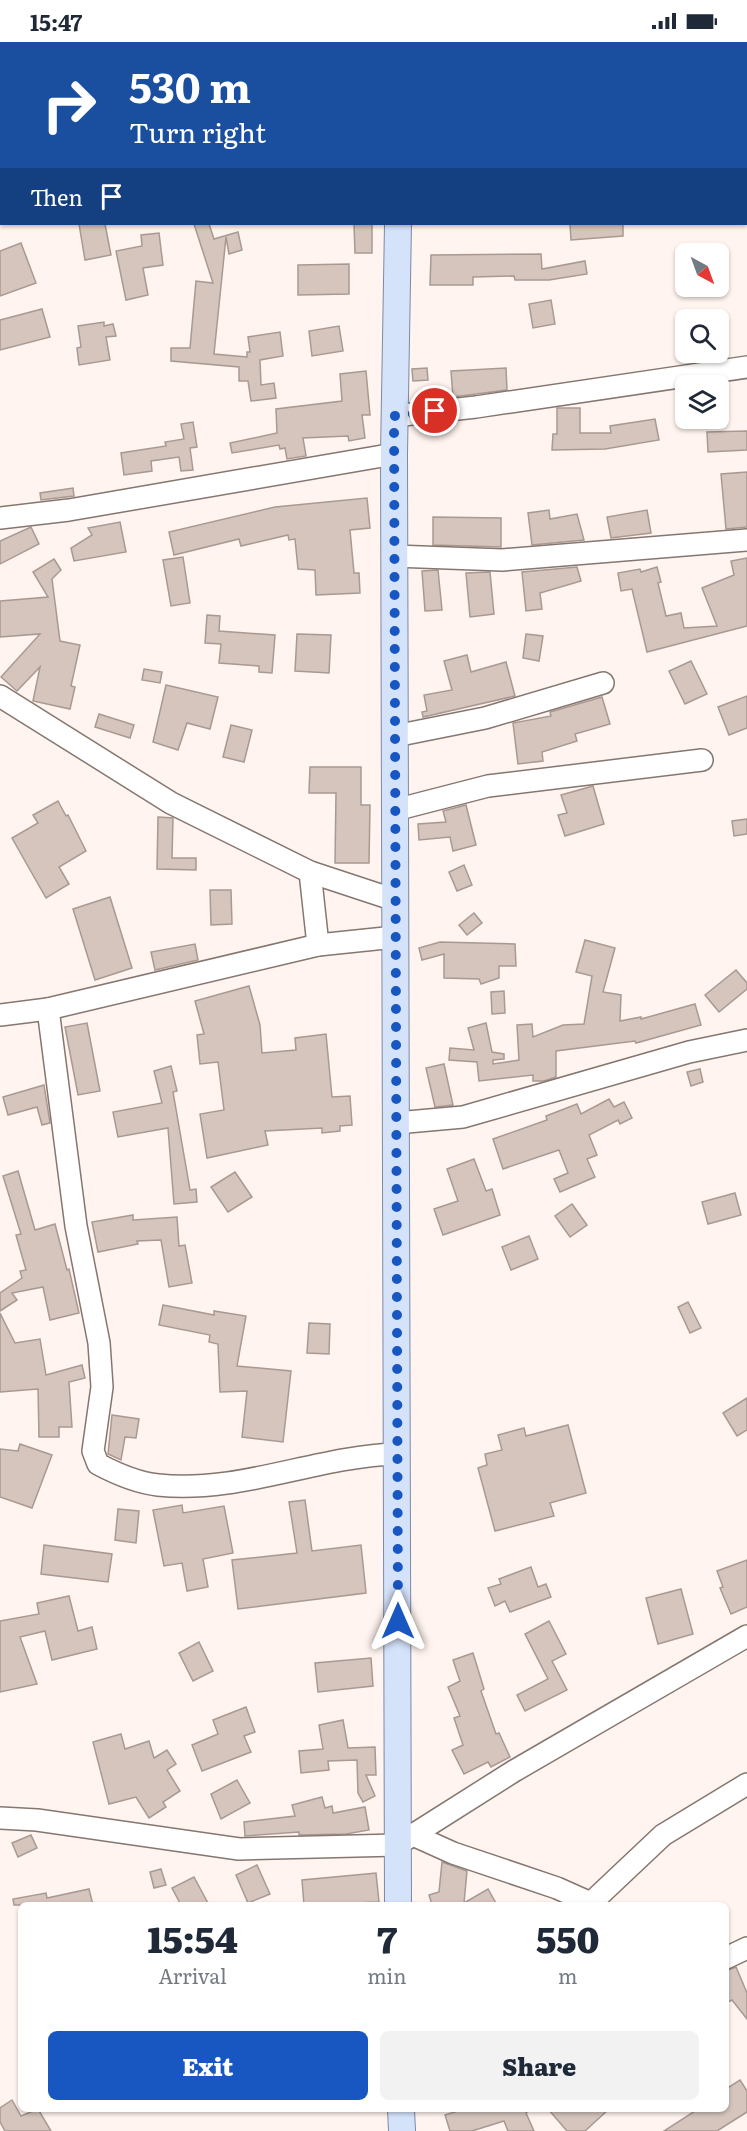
<!DOCTYPE html>
<style>
body{margin:0;font-family:Literata,serif;background:#f2f2f3;color:#1f2937;height:100vh;display:flex;flex-direction:column;font-size:22px;white-space:nowrap}
*{box-sizing:border-box;margin:0}
p{font-size:20px;color:#747a83}
.icon{flex:none;width:33px;height:33px;fill:none;stroke:currentColor;stroke-width:2;stroke-linecap:round;stroke-linejoin:round}
.map{position:relative;flex:1;overflow:hidden}
.drawer{position:absolute;left:18px;top:1860px;width:711px;height:210px;display:flex;flex-direction:column;background:#fff;border-radius:9px;box-shadow:0 2px 4px #0004}
.drawer>*{flex:none}
.banner{position:absolute;left:0px;top:0px;width:747px;height:183px;box-shadow:0 2px 4px #0004;background:#1a4fa0;color:#fff;overflow:hidden}
.needle{width:39px;rotate:139deg}
.tools{position:absolute;left:675px;top:201px;display:grid;gap:12px}
.tools a{display:grid;place-items:center;width:54px;height:54px;border-radius:9px;background:#fff;box-shadow:0 2px 4px #0004;font-size:30px}
.pin{position:absolute;display:grid;place-items:center;width:51px;height:51px;color:#fff;margin:-26px;border:3px solid #fff;border-radius:50%;box-shadow:0 2px 6px #0007}
.me{position:absolute;width:66px;margin:-33px;rotate:0deg;stroke-linejoin:round;filter:drop-shadow(0 0 4px #0008)}
.turn{display:flex;align-items:center;gap:21px;height:126px;padding:0 30px;font-size:27px}
.turn .icon{width:78px;height:78px;stroke-width:2.5}
.turn b{display:block;font-size:42px;line-height:51px}
.then{display:flex;align-items:center;height:57px;padding:0 30px;background:#0003;gap:12px;font-size:22px}
.eta{display:flex;justify-content:space-evenly;align-items:center;height:102px;text-align:center}
.eta b{font-size:36px;font-weight:800;line-height:42px}
.button{display:flex;gap:12px;margin-top:auto;padding:12px 30px}
.button a{flex:1;height:69px;border-radius:9px;background:#1857c2;color:#fff;font-size:24px;font-weight:800;line-height:69px;text-align:center}
.button a+a{background:#f2f2f3;color:#1f2937}
.status{display:flex;justify-content:space-between;align-items:center;height:42px;padding:0 30px;background:#fff;direction:ltr}
.status svg{height:16px;fill:currentColor}
.map>svg:first-child{display:block}
.building{fill:#d5c5bd;stroke:#a99992;stroke-width:1.5}
.lines{fill:none;stroke-linecap:round;stroke-linejoin:round}
.minor-casing{stroke:#85766f;stroke-width:24}
.major-casing{stroke:#7d8aa3;stroke-width:28}
.minor{stroke:#fff;stroke-width:21}
.major{stroke:#d4e2fa;stroke-width:26}
.route{stroke:#1857c2;stroke-width:10;stroke-dasharray:0 18}
</style>
<div class="status"><b>15:47</b><svg viewBox="0 0 49 12"><path d="M0 12V9h3v3zM5 12V6h3v6zM10 12V3h3v9zM15 12V0h3v12zM26 1h20v11H26zM47 4h2v5h-2z"/></svg></div>
<div class="map">
<svg width="747" height="2089" viewBox="0 0 747 2089">
<rect width="100%" height="100%" fill="#fff4ef"/>
<g class="building">
<path d="M79,182H105L111,213L85,218Z"/>
<path d="M194,182H209L214,197L238,190L242,208L229,212L226,195L214,312L247,315V310H250L248,295L280,290L283,314L260,318L261,343L274,341L276,356L251,359L248,339H239V325L171,319V306H190L196,239L213,241Z"/>
<path d="M354,182H372V211H355Z"/>
<path d="M570,182H623V194L571,198Z"/>
<path d="M159,191L163,223L143,226L148,253L126,258L116,209L142,204L141,193Z"/>
<path d="M21,201L36,241L0,254V209Z"/>
<path d="M541,212L542,227L585,219L587,232L549,238H515L514,234L473,235V243H430L431,213Z"/>
<path d="M349,222V252L298,253V223Z"/>
<path d="M551,258L555,282L533,286L529,262Z"/>
<path d="M42,267L50,295L0,308V278Z"/>
<path d="M104,280V284L113,282L116,294L106,295L110,318L79,323L77,306L81,305L78,284Z"/>
<path d="M339,284L343,309L312,314L309,289Z"/>
<path d="M427,326L428,338L413,339L412,327Z"/>
<path d="M506,326L507,348L453,355L451,329Z"/>
<path d="M366,329L370,373H362L365,396L349,399L348,394L303,396L306,414L287,417L285,406L280,407L279,403L232,411L230,401L277,391L276,367L342,359L340,332Z"/>
<path d="M557,366H580V391H611L610,384L655,377L659,398L605,407L552,408L553,392H557Z"/>
<path d="M193,380L197,405L190,406L193,428L181,429L179,415L151,419L152,429L124,433L121,411L166,404L165,400L184,397L181,382Z"/>
<path d="M747,389V408L708,410L707,390Z"/>
<path d="M747,430V485L726,487L721,432Z"/>
<path d="M73,446L74,454L41,458L40,451Z"/>
<path d="M367,456L370,486L350,488L354,531H359L360,551L316,553L315,528L298,527L295,497L289,498L288,493L241,504L239,497L174,513L169,490L275,465Z"/>
<path d="M549,468L550,477L577,472L584,498L532,503L528,471Z"/>
<path d="M647,468L651,491L611,496L607,475Z"/>
<path d="M433,475L501,476V505L433,503Z"/>
<path d="M120,480L126,510L74,519L71,506L92,493L88,486Z"/>
<path d="M31,485L39,502L0,522V499Z"/>
<path d="M183,515L190,561L171,564L163,518Z"/>
<path d="M747,516V584L647,610L632,547L621,549L618,531L640,527L641,530L657,525L661,540L658,541L666,574L681,571L684,586L717,584L702,546L734,533L731,519Z"/>
<path d="M54,517L61,528L52,537L60,599L80,603L71,644L75,645L70,667L33,659L40,625L17,649L1,635L40,592L0,595V559L48,555L33,530Z"/>
<path d="M577,525L581,539L540,551L542,567L526,569L522,530Z"/>
<path d="M438,528L442,568L425,569L422,529Z"/>
<path d="M490,530L494,572L470,575L466,531Z"/>
<path d="M207,573L220,574L219,589L275,593L272,631L259,630V624L219,621L221,602L205,601Z"/>
<path d="M297,592L331,593L329,631L295,629Z"/>
<path d="M526,592L543,594L539,619L523,616Z"/>
<path d="M467,613L471,630L506,620L515,654L423,675L422,670L427,669L424,653L452,648L444,619Z"/>
<path d="M691,619L707,652L685,662L669,629Z"/>
<path d="M144,627L162,630L160,641L142,638Z"/>
<path d="M166,643L218,655L210,687L187,681L178,708L153,700Z"/>
<path d="M747,654V686L729,693L718,665Z"/>
<path d="M602,655L610,682L575,692L577,699L542,710L543,719L518,722L513,681L551,674L550,670Z"/>
<path d="M99,672L134,683L130,696L95,685Z"/>
<path d="M231,683L252,688L244,720L223,715Z"/>
<path d="M310,725H361V763H370L369,821H335L336,751H309Z"/>
<path d="M593,744L604,782L565,794L558,773L567,771L561,753Z"/>
<path d="M58,759L66,774L68,773L86,809L59,825L69,842L46,856L12,796L38,781L33,773Z"/>
<path d="M466,763L476,803L453,809L450,795L419,798L418,782L446,780L443,769Z"/>
<path d="M158,775L173,776L172,816H196V828L157,827Z"/>
<path d="M747,777V792L734,794L732,779Z"/>
<path d="M464,823L472,843L457,849L449,830Z"/>
<path d="M210,848H231L232,882L211,883Z"/>
<path d="M110,855L132,926L95,938L73,867Z"/>
<path d="M474,871L482,881L467,893L459,883Z"/>
<path d="M585,898L615,906L603,950L621,953L620,979L641,975V977L695,962L701,983L636,1001L635,999L556,1009V1035L544,1039H533V1033L479,1039L477,1020L449,1018L450,1006L474,1008L468,986L486,981L492,1010L504,1012V1017L493,1018V1022L519,1018L517,983L532,982L533,995L563,983L584,982L592,934L576,930Z"/>
<path d="M440,900L515,902L516,924H499V936L481,942L479,937L444,936V912L422,918L419,906Z"/>
<path d="M195,902L198,918L155,928L151,910Z"/>
<path d="M736,928L747,941V947L719,970L705,953Z"/>
<path d="M249,944L260,983L262,1011L296,1008L295,996L326,992L332,1055L350,1054L352,1083L340,1084V1089L322,1091V1086L265,1089L268,1103L207,1116L200,1072L224,1068L218,1020L200,1022L197,993L204,992L195,959Z"/>
<path d="M504,949L505,971L492,972L491,950Z"/>
<path d="M87,981L100,1049L78,1053L65,985Z"/>
<path d="M444,1022L453,1063L435,1065L426,1026Z"/>
<path d="M171,1024L177,1049L173,1050L190,1148L196,1147L197,1160L174,1162L168,1086L118,1095L113,1070L162,1061L154,1029Z"/>
<path d="M700,1027L703,1040L691,1044L687,1030Z"/>
<path d="M44,1043L50,1081L42,1083L37,1065L8,1073L3,1055Z"/>
<path d="M609,1057L614,1065L624,1060L632,1076L620,1082L618,1078L589,1093L597,1113L587,1117L595,1135L560,1150L554,1137L568,1131L559,1108L503,1127L493,1097L547,1078L546,1074L577,1062L581,1072Z"/>
<path d="M474,1117L486,1149L492,1147L500,1173L443,1193L434,1167L458,1159L447,1127Z"/>
<path d="M18,1129L35,1188L55,1182L67,1228L69,1227L79,1271L50,1278L43,1245L12,1251L17,1258L0,1269V1251L22,1236L20,1229L26,1228L16,1193L21,1192L3,1134Z"/>
<path d="M235,1130L252,1155L228,1170L211,1145Z"/>
<path d="M735,1151L741,1173L708,1182L702,1160Z"/>
<path d="M572,1162L587,1183L570,1195L555,1174Z"/>
<path d="M133,1173V1178L177,1175L179,1204L185,1203L192,1241L169,1245L161,1198L137,1199L138,1202L98,1210L92,1180Z"/>
<path d="M529,1194L538,1217L511,1228L502,1205Z"/>
<path d="M688,1260L701,1286L690,1291L678,1265Z"/>
<path d="M163,1263L214,1273V1269L246,1274L237,1324L291,1329L283,1400L242,1395L247,1349L220,1350L218,1302L209,1300L210,1293L159,1283Z"/>
<path d="M0,1271L15,1301L40,1297L46,1333L82,1323L85,1336L69,1340L72,1385H59V1395H39L38,1347L0,1350Z"/>
<path d="M309,1281L330,1282L329,1312L307,1311Z"/>
<path d="M747,1356V1388L737,1394L723,1371Z"/>
<path d="M112,1373L139,1377L136,1396L125,1395L121,1418L108,1412Z"/>
<path d="M568,1383L586,1451L550,1461L554,1474L495,1489L478,1426L487,1423L485,1412L502,1408L498,1393L524,1386L526,1394Z"/>
<path d="M20,1402L52,1413L32,1466L0,1455V1407L18,1409Z"/>
<path d="M305,1458L312,1509L361,1503L366,1551L238,1567L232,1518L297,1511L289,1460Z"/>
<path d="M182,1463L183,1471L224,1464L233,1511L203,1517L208,1545L187,1549L182,1521L164,1524L153,1468Z"/>
<path d="M118,1467L139,1469L136,1501L115,1498Z"/>
<path d="M44,1503L112,1512L108,1540L41,1532Z"/>
<path d="M747,1518V1565L731,1572L720,1546L723,1545L717,1529Z"/>
<path d="M531,1525L538,1545L546,1542L551,1555L510,1570L505,1559L495,1564L488,1546L501,1542L499,1537Z"/>
<path d="M681,1547L693,1592L658,1602L646,1556Z"/>
<path d="M69,1554L78,1589L92,1585L97,1607L52,1618L45,1589L20,1595L37,1642L0,1650V1579L39,1572L37,1561Z"/>
<path d="M549,1579L566,1612L552,1619L567,1648L525,1669L517,1653L548,1637L525,1592Z"/>
<path d="M199,1600L213,1629L193,1639L179,1611Z"/>
<path d="M473,1611L484,1647L481,1649L496,1692L499,1691L510,1715L491,1725L488,1720L464,1732L452,1708L463,1703L454,1676L460,1674L448,1645L460,1639L453,1618Z"/>
<path d="M371,1616L373,1644L318,1650L315,1621Z"/>
<path d="M246,1665L255,1690L244,1694L251,1710L202,1729L192,1703L218,1692L213,1678Z"/>
<path d="M343,1678L348,1706L375,1705L376,1733H366L375,1754L363,1760L358,1751L357,1718L328,1719L329,1728L301,1731L299,1709L323,1707L319,1683Z"/>
<path d="M121,1692L125,1707L149,1699L154,1716L167,1708L176,1722L167,1728L180,1749L163,1760L166,1765L149,1776L136,1755L109,1762L93,1700Z"/>
<path d="M237,1738L250,1761L221,1777L211,1752Z"/>
<path d="M322,1755L325,1766L332,1764L333,1771L365,1765L369,1788L346,1792L299,1793V1790L245,1794L244,1780L295,1774L292,1763Z"/>
<path d="M31,1793L37,1806L18,1815L12,1801Z"/>
<path d="M442,1820L467,1829L464,1861L488,1847L497,1863H432L429,1853L439,1850Z"/>
<path d="M257,1823L270,1852L248,1861L236,1833Z"/>
<path d="M161,1827L166,1843L154,1846L150,1830Z"/>
<path d="M376,1831L379,1860L304,1863L302,1838Z"/>
<path d="M194,1835L209,1863H181L172,1846Z"/>
<path d="M89,1847L93,1863H14L13,1857L46,1851L47,1856Z"/>
<path d="M736,1925L747,1951V1977L732,1958L726,1961V1929Z"/>
<path d="M740,2038L747,2049V2070L717,2089H664L698,2067H726V2047Z"/>
<path d="M12,2058L21,2074L38,2067L51,2089H5L0,2080V2066Z"/>
<path d="M464,2067H531L526,2071L534,2089H508L504,2079L472,2089H450L445,2073Z"/>
<path d="M548,2067H609L585,2089H567Z"/>
</g>
<g class="lines">
<g class="minor-casing">
<g id="minor">
<path d="M195,0V2"/>
<path d="M746,53H747"/>
<path d="M0,155H2"/>
<path d="M394,374L476,365L747,325"/>
<path d="M0,476L69,468L394,412"/>
<path d="M394,514L502,518L747,498"/>
<path d="M0,654L171,761L310,830L395,858"/>
<path d="M395,694L485,676L603,641"/>
<path d="M395,768L488,744L702,718"/>
<path d="M310,830L318,903"/>
<path d="M48,967L76,1184L99,1301L102,1345L93,1409L98,1422C115,1431 139,1441 158,1443C239,1452 317,1414 397,1412"/>
<path d="M0,973L48,967L318,903L395,895"/>
<path d="M396,1081L463,1075L689,1010L747,998"/>
<path d="M0,1776L37,1778L239,1807L397,1803L514,1729L747,1594"/>
<path d="M413,1793L453,1811L557,1846L595,1863"/>
<path d="M592,1860L663,1793L747,1742"/>
<path d="M726,1916L747,1906"/>
</g>
</g>
<g class="major-casing">
<g id="major">
<path d="M401,2V0"/>
<path d="M398,182L394,412L398,1863"/>
<path d="M401,2067L402,2089"/>
</g>
</g>
<use href="#minor" class="minor"/>
<use href="#major" class="major"/>
</g>
<g class="lines">
<path class="route" d="M398,1579L394,374L435,369"/>
</g>
</svg>
<div class="tools">
<a><svg class="needle" viewBox="-14 -14 28 28"><path d="M0-13l5 13h-10z" fill="#e53935"/><path d="M0 13l5-13h-10z" fill="#747a83"/></svg></a>
<a><svg class="icon" aria-label="search" viewBox="0 0 24 24"><circle cx="10" cy="10" r="6"/><path d="M15 15l6 6"/></svg></a>
<a><svg class="icon" aria-label="layers" viewBox="0 0 24 24"><path d="M12 4l9 5-9 5-9-5zM3 14l9 5 9-5"/></svg></a>
</div>
<div class="pin" style="left:435px;top:369px;background:#d93025"><svg class="icon" aria-label="arrive" viewBox="0 0 24 24"><path d="M6 21V4h12l-3 4 3 4H6"/></svg></div>
<svg class="me" style="left:398px;top:1579px" viewBox="-20 -20 40 40"><path d="M0-17L14 15 0 8-14 15z" fill="#1857c2" stroke="#fff" stroke-width="4"/></svg>
<div class="banner">
<div class="turn"><svg class="icon" aria-label="right" viewBox="0 0 24 24"><path d="M7 20v-9h11M14 6l5 5-5 5"/></svg><div><b>530 m</b>Turn right</div></div>
<div class="then">Then<svg class="icon" aria-label="arrive" viewBox="0 0 24 24"><path d="M6 21V4h12l-3 4 3 4H6"/></svg></div>
</div>
<section class="drawer">
<div class="eta">
<div><b>15:54</b><p>Arrival</p></div>
<div><b>7</b><p>min</p></div>
<div><b>550</b><p>m</p></div>
</div>
<div class="button"><a>Exit</a><a>Share</a></div>
</section>
</div>
